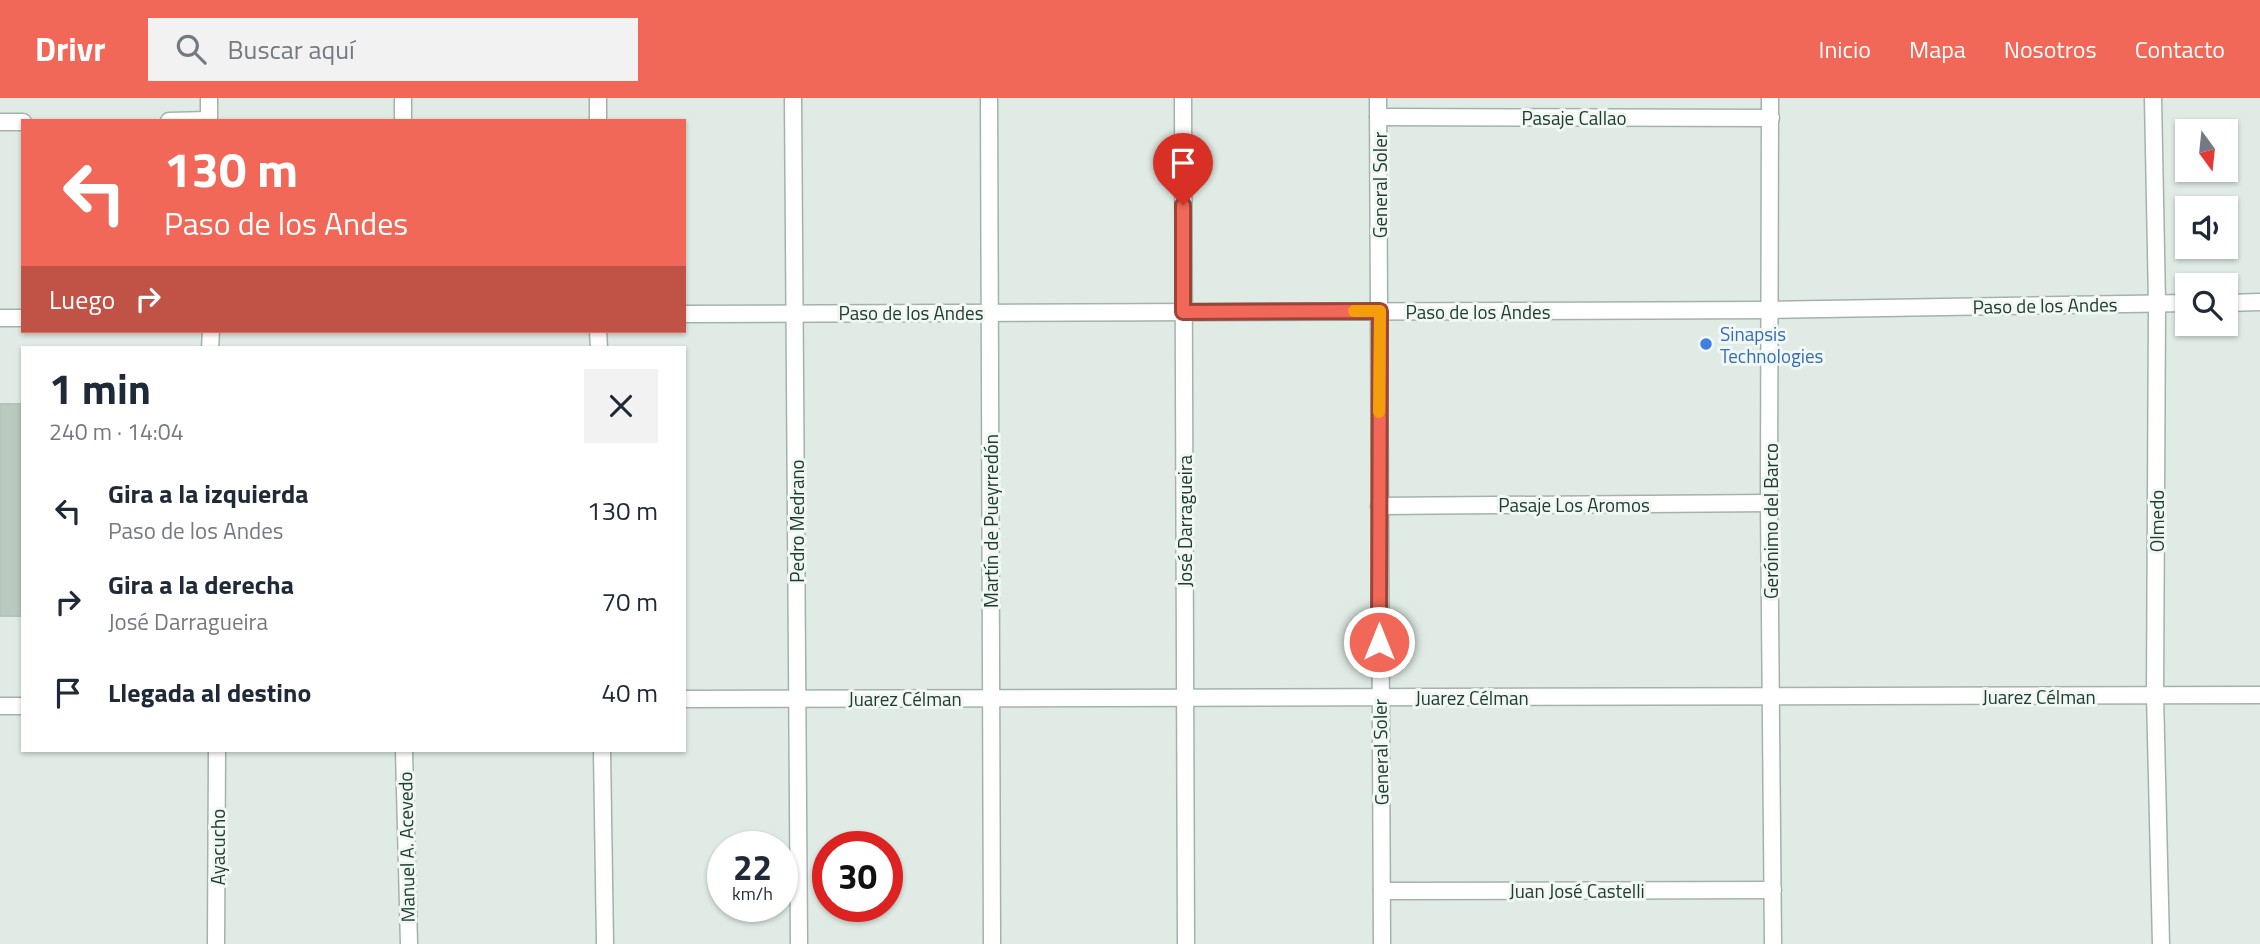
<!DOCTYPE html>
<html lang="es">
<meta charset="utf-8">
<style>
body{margin:0;font-family:"Titillium Web",sans-serif;background:#f2f2f3;color:#1f2937;height:100vh;display:flex;flex-direction:column;font-size:26px;white-space:nowrap}
*{box-sizing:border-box;margin:0}
p{font-size:23px;color:#747a83}
.icon{flex:none;width:38px;height:38px;fill:none;stroke:currentColor;stroke-width:2;stroke-linecap:round;stroke-linejoin:round}
.map{position:relative;flex:1;overflow:hidden}
.details{position:absolute;left:21px;top:248px;width:665px;height:406px;display:flex;flex-direction:column;background:#fff;border-radius:0px;box-shadow:0 2px 5px #0004}
.details>*{flex:none}
.guide{position:absolute;left:21px;top:21px;width:665px;height:214px;border-radius:0px;box-shadow:0 2px 5px #0004;background:#f16858;color:#fff;overflow:hidden}
.needle{width:46px;rotate:165deg}
.fabs{position:absolute;left:2175px;top:21px;display:grid;gap:14px}
.fabs a{display:grid;place-items:center;width:63px;height:63px;border-radius:0px;background:#fff;box-shadow:0 2px 5px #0004;font-size:35px}
.speed{position:absolute;left:707px;top:733px;display:flex;gap:14px;font-size:35px;font-weight:700;text-align:center}
.speed>*{display:grid;place-content:center;width:91px;height:91px;border-radius:50%;background:#fff;box-shadow:0 2px 5px #0004;line-height:1}
.speed small{font-size:18px;font-weight:400}
.speed .limit{border:10px solid #d22;background:#fff;color:#111}
.pin{position:absolute;display:grid;place-items:center;width:60px;height:60px;color:#fff;margin:-72px -30px;border-radius:50% 50% 50% 0;rotate:-45deg;box-shadow:0 0 7px #0007}
.pin .icon{rotate:45deg}
.me{position:absolute;width:77px;margin:-38px;rotate:0deg;stroke-linejoin:round;filter:drop-shadow(0 0 5px #0008)}
.turn{display:flex;align-items:center;gap:24px;height:147px;padding:0 28px;font-size:32px}
.turn .icon{width:91px;height:91px;stroke-width:2.5}
.turn b{display:block;font-size:49px;line-height:60px}
.then{display:flex;align-items:center;height:66px;padding:0 28px;background:#0003;gap:14px;font-size:26px}
.round{display:grid;place-items:center;flex:none;width:74px;height:74px;border-radius:0px;background:#f2f2f3}
.summary{display:flex;align-items:center;justify-content:space-between;height:119px;padding:0 28px}
h1{font-size:42px;font-weight:700;line-height:52px}
ul{padding:0;list-style:none}
li{display:flex;align-items:center;gap:21px;height:91px;padding:0 28px}
li div{flex:1}
li b{display:block;font-size:26px}
li em{font-style:normal}
header{display:flex;align-items:center;gap:42px;box-sizing:border-box;height:98px;padding:0 35px;background:#f16858;color:#fff}
header strong{font-size:33px}
nav{display:flex;gap:38px;margin-inline-start:auto;font-size:24px}
.search{width:490px;height:63px;background:#f2f2f3;display:flex;align-items:center;gap:18px;box-sizing:border-box;padding:0 24px;border-radius:0px;color:#747a83;font-size:26px}
.map>svg:first-child{display:block}
.building{fill:#b9c9c0;stroke:#b3c5bb;stroke-width:2}
.lines{fill:none;stroke-linecap:round;stroke-linejoin:round}
.street-casing{stroke:#a3b3ab;stroke-width:19}
.street{stroke:#fff;stroke-width:16}
.route-casing{stroke:#9d4439;stroke-width:18}
.route{stroke:#f16858;stroke-width:12}
.slow{stroke:#f59e0b;stroke-width:12}
.shop-dot{fill:#3f7fe0;stroke:#f1f8f3;stroke-width:2.5}
.labels{text-anchor:middle;dominant-baseline:central;stroke-width:6;stroke-linejoin:round;paint-order:stroke}
.street-label{font-size:19px;fill:#213c31;stroke:#f1f8f3}
.shop-label{font-size:19px;fill:#366cbe;stroke:#f1f8f3;text-anchor:start}
</style>
<header>
<strong>Drivr</strong>
<div class="search"><svg class="icon" aria-label="search" viewBox="0 0 24 24"><circle cx="10" cy="10" r="6"/><path d="M15 15l6 6"/></svg>Buscar aquí</div>
<nav><a>Inicio</a><a>Mapa</a><a>Nosotros</a><a>Contacto</a></nav>
</header>
<div class="map">
<svg width="2260" height="846" viewBox="0 0 2260 846">
<rect width="100%" height="100%" fill="#e0ebe5"/>
<rect class="building" x="0" y="306" width="23" height="212"/>
<g class="lines">
<g class="street-casing">
<g id="street">
<path d="M209,0V23"/>
<path d="M403,0V23"/>
<path d="M598,0V23"/>
<path d="M793,0L799,846"/>
<path d="M989,0L992,846"/>
<path d="M1183,0L1186,846"/>
<path d="M1378,0L1382,846"/>
<path d="M1770,0L1769,405L1773,846"/>
<path d="M2153,0L2157,205L2155,597L2161,846"/>
<path d="M1378,19L1771,20"/>
<path d="M169,23L209,22"/>
<path d="M0,24H23"/>
<path d="M2226,205L2260,204"/>
<path d="M684,216L1770,212L2188,205"/>
<path d="M0,220H23"/>
<path d="M598,233L599,250"/>
<path d="M210,250L211,233"/>
<path d="M1379,408L1769,405"/>
<path d="M684,601L2260,597"/>
<path d="M0,608H23"/>
<path d="M404,653L409,846"/>
<path d="M602,653L605,846"/>
<path d="M1382,793L1773,792"/>
<path d="M216,846L217,653"/>
</g>
</g>
<use href="#street" class="street"/>
</g>
<g class="lines">
<g class="route-casing">
<path id="route" d="M1183,107V214L1380,213L1379,544"/>
</g>
<use href="#route" class="route"/>
<path class="slow" d="M1354,213H1380L1379,314"/>
</g>
<circle class="shop-dot" cx="1706" cy="246" r="7"/>
<g class="labels">
<g class="street-label">
<text x="1574" y="19">Pasaje Callao</text>
<text transform="translate(1379 87) rotate(-90)">General Soler</text>
<text transform="translate(2045 207) rotate(-1)">Paso de los Andes</text>
<text x="1478" y="213">Paso de los Andes</text>
<text x="911" y="214">Paso de los Andes</text>
<text x="1574" y="406">Pasaje Los Aromos</text>
<text transform="translate(796 423) rotate(-90)">Pedro Medrano</text>
<text transform="translate(990 423) rotate(-90)">Martín de Pueyrredón</text>
<text transform="translate(1184 423) rotate(-90)">José Darragueira</text>
<text transform="translate(1770 423) rotate(-90)">Gerónimo del Barco</text>
<text transform="translate(2156 423) rotate(-90)">Olmedo</text>
<text x="2039" y="598">Juarez Célman</text>
<text x="1472" y="599">Juarez Célman</text>
<text x="905" y="600">Juarez Célman</text>
<text transform="translate(1380 654) rotate(-91)">General Soler</text>
<text transform="translate(217 749) rotate(-90)">Ayacucho</text>
<text transform="translate(406 749) rotate(-91)">Manuel A. Acevedo</text>
<text x="1577" y="792">Juan José Castelli</text>
</g>
<g class="shop-label">
<text x="1720" y="235">Sinapsis<tspan x="1720" dy="22">Technologies</tspan></text>
</g>
</g>
</svg>
<div class="fabs">
<a><svg class="needle" viewBox="-14 -14 28 28"><path d="M0-13l5 13h-10z" fill="#e53935"/><path d="M0 13l5-13h-10z" fill="#747a83"/></svg></a>
<a><svg class="icon" aria-label="sound" viewBox="0 0 24 24"><path d="M4 9h4l5-4v14l-5-4H4zM17 9q2 3 0 6"/></svg></a>
<a><svg class="icon" aria-label="search" viewBox="0 0 24 24"><circle cx="10" cy="10" r="6"/><path d="M15 15l6 6"/></svg></a>
</div>
<div class="speed"><div>22<small>km/h</small></div><div class="limit">30</div></div>
<div class="pin" style="left:1183px;top:107px;background:#d93025"><svg class="icon" aria-label="arrive" viewBox="0 0 24 24"><path d="M6 21V4h12l-3 4 3 4H6"/></svg></div>
<svg class="me" style="left:1379px;top:544px" viewBox="-20 -20 40 40"><circle r="17" fill="#f16858" stroke="#fff" stroke-width="3"/><path d="M0-11L8 9 0 5-8 9z" fill="#fff"/></svg>
<div class="guide">
<div class="turn"><svg class="icon" aria-label="left" viewBox="0 0 24 24"><path d="M17 20v-9H6M10 6l-5 5 5 5"/></svg><div><b>130 m</b>Paso de los Andes</div></div>
<div class="then">Luego<svg class="icon" aria-label="right" viewBox="0 0 24 24"><path d="M7 20v-9h11M14 6l5 5-5 5"/></svg></div>
</div>
<section class="details">
<div class="summary"><div><h1>1 min</h1><p>240 m · 14:04</p></div><a class="round"><svg class="icon" aria-label="close" viewBox="0 0 24 24"><path d="M6 6l12 12M18 6L6 18"/></svg></a></div>
<ul>
<li><svg class="icon" aria-label="left" viewBox="0 0 24 24"><path d="M17 20v-9H6M10 6l-5 5 5 5"/></svg><div><b>Gira a la izquierda</b><p>Paso de los Andes</p></div><em>130 m</em></li>
<li><svg class="icon" aria-label="right" viewBox="0 0 24 24"><path d="M7 20v-9h11M14 6l5 5-5 5"/></svg><div><b>Gira a la derecha</b><p>José Darragueira</p></div><em>70 m</em></li>
<li><svg class="icon" aria-label="arrive" viewBox="0 0 24 24"><path d="M6 21V4h12l-3 4 3 4H6"/></svg><div><b>Llegada al destino</b></div><em>40 m</em></li>
</ul>
</section>
</div>
